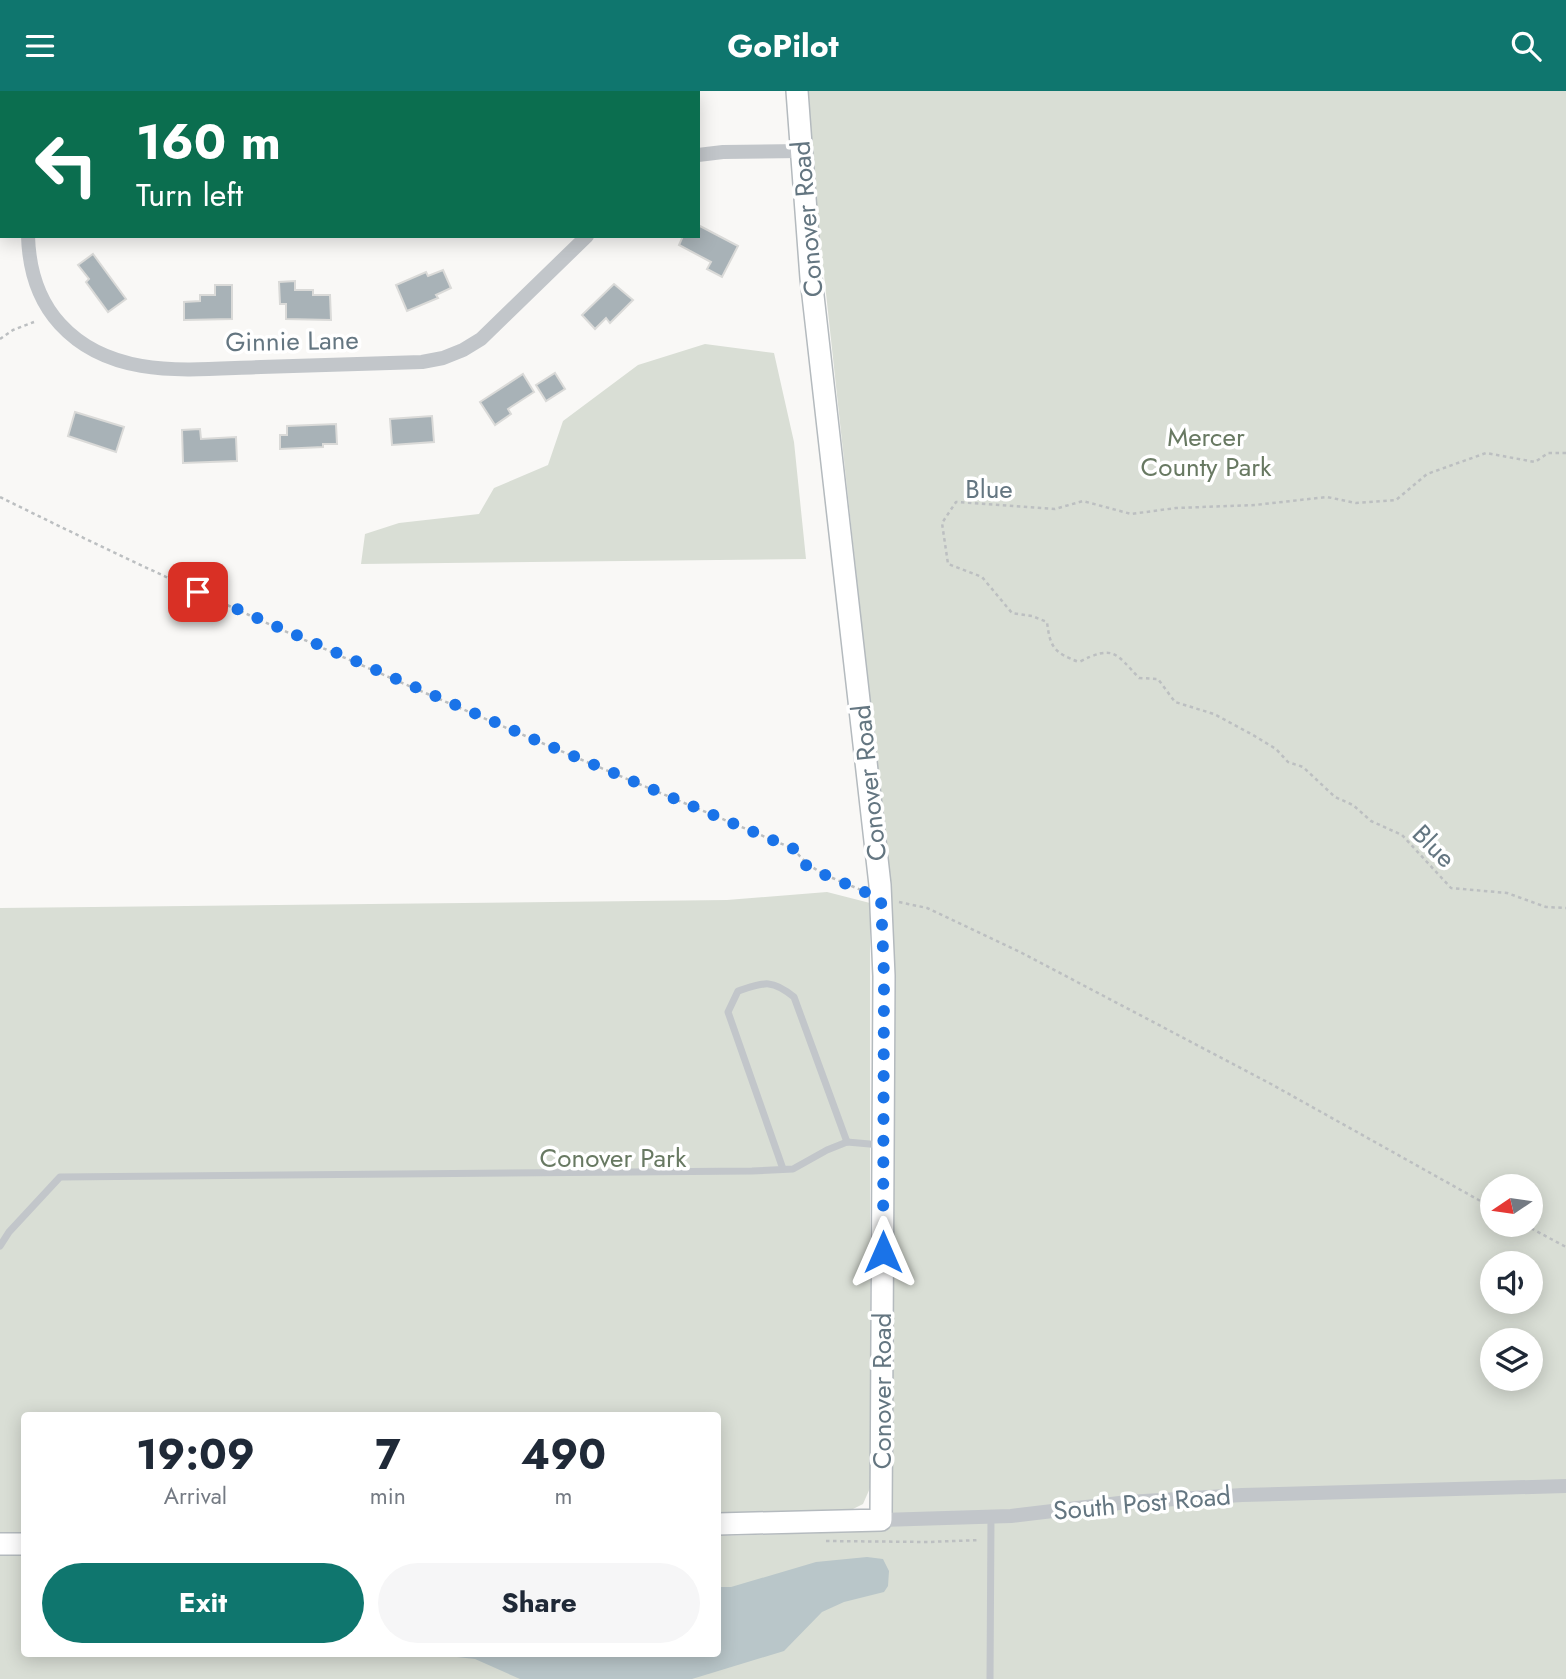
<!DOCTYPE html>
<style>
body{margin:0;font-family:Jost,sans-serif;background:#f6f6f7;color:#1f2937;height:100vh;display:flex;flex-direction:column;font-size:26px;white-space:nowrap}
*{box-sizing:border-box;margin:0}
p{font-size:23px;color:#747a83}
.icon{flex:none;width:38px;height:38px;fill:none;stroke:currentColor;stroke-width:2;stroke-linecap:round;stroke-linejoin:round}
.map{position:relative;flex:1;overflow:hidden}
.details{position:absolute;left:21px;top:1321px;width:700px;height:245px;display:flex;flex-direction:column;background:#fff;border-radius:7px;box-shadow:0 4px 18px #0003}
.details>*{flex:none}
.banner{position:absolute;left:0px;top:0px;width:700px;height:147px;box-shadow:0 4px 18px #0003;background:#0b6e4f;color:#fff;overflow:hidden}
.needle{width:46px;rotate:257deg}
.fabs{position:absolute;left:1480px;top:1083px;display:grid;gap:14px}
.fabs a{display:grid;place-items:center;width:63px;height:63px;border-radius:50%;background:#fff;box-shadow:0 4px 18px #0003;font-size:35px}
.pin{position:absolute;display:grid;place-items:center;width:60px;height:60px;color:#fff;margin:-30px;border-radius:14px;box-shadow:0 4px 10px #0006}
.me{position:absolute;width:77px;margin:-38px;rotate:0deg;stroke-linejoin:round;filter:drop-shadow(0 0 5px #0008)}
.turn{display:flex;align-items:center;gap:24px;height:147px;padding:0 21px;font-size:32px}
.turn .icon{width:91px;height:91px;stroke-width:2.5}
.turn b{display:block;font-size:49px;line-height:60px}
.eta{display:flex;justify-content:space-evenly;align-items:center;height:119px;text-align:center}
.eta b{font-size:42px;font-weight:700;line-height:49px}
.button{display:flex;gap:14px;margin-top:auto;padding:14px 21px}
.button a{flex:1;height:80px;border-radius:42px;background:#0f766e;color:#fff;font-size:28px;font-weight:700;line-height:80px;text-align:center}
.button a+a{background:#f6f6f7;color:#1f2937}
header{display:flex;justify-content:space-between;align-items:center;height:91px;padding:0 21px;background:#0f766e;color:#fff;font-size:32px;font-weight:700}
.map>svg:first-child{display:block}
.green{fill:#d9ded5;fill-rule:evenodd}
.water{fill:#b9c6c9}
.building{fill:#a8b2b7;stroke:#dadad8;stroke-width:2}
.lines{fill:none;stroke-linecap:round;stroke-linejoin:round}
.secondary-casing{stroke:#b4babe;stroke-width:24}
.path{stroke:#bcbfc1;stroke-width:2.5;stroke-dasharray:3.5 3.5;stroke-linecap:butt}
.lane{stroke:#c2c6ca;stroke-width:7}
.street{stroke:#c2c6ca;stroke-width:14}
.secondary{stroke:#fff;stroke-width:21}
.route{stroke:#1a73e8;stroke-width:12;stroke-dasharray:0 21.6}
.labels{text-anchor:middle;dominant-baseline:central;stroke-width:7;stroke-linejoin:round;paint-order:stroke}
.street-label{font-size:26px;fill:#647681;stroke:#fff}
.park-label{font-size:26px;fill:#687962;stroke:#fff}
</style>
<header><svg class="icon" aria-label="menu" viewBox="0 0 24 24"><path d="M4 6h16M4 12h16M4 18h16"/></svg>GoPilot<svg class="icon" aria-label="search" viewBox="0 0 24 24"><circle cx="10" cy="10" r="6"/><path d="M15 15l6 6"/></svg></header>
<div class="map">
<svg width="1566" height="1588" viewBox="0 0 1566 1588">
<rect width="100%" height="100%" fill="#f9f8f6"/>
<g class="green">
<path d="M806,0H1566V1588H0V1463L24,1462V1563H718V1445L887,1440L889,1403L876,665L809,45ZM1493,1096H1531V1134H1493ZM1493,1172H1531V1211H1493ZM1493,1250H1531V1288H1493Z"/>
<path d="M705,253L774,262L794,351L806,468L361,473L365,443L399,432L479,423L494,397L548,374L563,330L638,274Z"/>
<path d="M827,801L870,812V1397L863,1413L849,1420L718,1422V1325H24V1443L0,1444V817L727,809Z"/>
</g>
<path class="water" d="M867,1466L883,1468L889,1480L888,1495L884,1501L844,1511L822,1521L784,1560L692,1588H520L475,1568L430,1563H718V1496H731L816,1471Z"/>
<g class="building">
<path d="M698,134L738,155L722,186L707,178L711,171L679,154L683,145H698Z"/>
<path d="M93,163L126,208L108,221L86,191L89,188L78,174Z"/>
<path d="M443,179L451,197L436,204L438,207L407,220L396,194L426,181L428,185Z"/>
<path d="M295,190V199H313V204H330L331,229L286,228V213H280L279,191Z"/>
<path d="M614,193L633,209L610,232L606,227L595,238L582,224Z"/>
<path d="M215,194H232V228L184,229V211L200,210V204H215Z"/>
<path d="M555,282L565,298L546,310L536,294Z"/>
<path d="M523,283L534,301L508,318L511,323L495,334L480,311Z"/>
<path d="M75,321L124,336L116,361L68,345Z"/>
<path d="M432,325L434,351L392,354L390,328Z"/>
<path d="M336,333L337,353H323V356L280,358V344H287V335Z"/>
<path d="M200,338L201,348L236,346L237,370L183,372L182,339Z"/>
</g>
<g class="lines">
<g class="secondary-casing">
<g id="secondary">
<path d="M718,1433L881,1429L884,885L880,794L811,187L797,0"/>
<path d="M0,1453H24"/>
</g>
</g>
<g class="path">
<path d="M0,248L13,239L34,231"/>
<path d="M1566,362H1548L1535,371L1486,362L1427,383L1396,409L1356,412L1327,406L1255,414L1176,417L1131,423L1083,410L1055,418L956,411L942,432L948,473L982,486L1012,522L1032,525L1047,531C1050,556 1054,562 1079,571C1113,554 1115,561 1139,587L1158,588L1175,611L1214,623L1253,644L1276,658L1288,671L1303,676L1335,706L1353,714L1371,730L1402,744L1451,797L1507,802L1546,816L1566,817"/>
<path d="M0,406C259,535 527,646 794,758C811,782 837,788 863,800"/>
<path d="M899,811L927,817L1022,862L1271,993L1493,1117"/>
<path d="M1525,1134L1566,1156"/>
<path d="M826,1450L928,1451L980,1449"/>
</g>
<g class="lane">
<path d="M783,1078L728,921L738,900C765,891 772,888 794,906L847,1051"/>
<path d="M0,1155L9,1141L60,1086L752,1080L793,1078L827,1059L847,1051L881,1054"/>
<path d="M990,1588L991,1426"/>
</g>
<g class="street">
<path d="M25,0V2"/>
<path d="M698,64L723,61L801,60"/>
<path d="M28,145C29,178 38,209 60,233C112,290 192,278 261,276C315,274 368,273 422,271L443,267L463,259L481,248L587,145"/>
<path d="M881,1429L1011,1425L1128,1411L1242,1404L1566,1395"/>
</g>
<use href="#secondary" class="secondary"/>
</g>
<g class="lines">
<path class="route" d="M198,501L538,650L794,758L803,772L811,778L881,808L884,885L883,1161"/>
</g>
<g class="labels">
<g class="street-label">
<text transform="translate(807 128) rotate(-95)">Conover Road</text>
<text transform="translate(292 250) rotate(-1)">Ginnie Lane</text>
<text x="989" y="398">Blue</text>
<text transform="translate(869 692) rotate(-96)">Conover Road</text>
<text transform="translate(1434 755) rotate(45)">Blue</text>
<text transform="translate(882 1300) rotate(-90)">Conover Road</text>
<text transform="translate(1142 1412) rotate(-5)">South Post Road</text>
</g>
<g class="park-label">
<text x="1206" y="346">Mercer<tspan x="1206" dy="30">County Park</tspan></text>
<text x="613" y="1067">Conover Park</text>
</g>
</g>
</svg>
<div class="fabs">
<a><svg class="needle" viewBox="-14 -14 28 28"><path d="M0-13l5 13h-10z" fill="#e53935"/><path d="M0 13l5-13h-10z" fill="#747a83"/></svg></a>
<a><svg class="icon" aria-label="sound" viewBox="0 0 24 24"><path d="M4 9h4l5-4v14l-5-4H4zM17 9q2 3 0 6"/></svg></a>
<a><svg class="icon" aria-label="layers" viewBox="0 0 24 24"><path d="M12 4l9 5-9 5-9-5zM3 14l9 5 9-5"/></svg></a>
</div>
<div class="pin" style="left:198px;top:501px;background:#d93025"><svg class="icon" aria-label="arrive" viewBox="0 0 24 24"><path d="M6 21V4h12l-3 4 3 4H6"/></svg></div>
<svg class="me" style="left:883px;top:1161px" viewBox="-20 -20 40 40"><path d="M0-17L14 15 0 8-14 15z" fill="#1a73e8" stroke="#fff" stroke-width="4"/></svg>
<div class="banner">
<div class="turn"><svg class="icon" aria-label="left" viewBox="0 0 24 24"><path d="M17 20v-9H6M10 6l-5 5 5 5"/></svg><div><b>160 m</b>Turn left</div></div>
</div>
<section class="details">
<div class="eta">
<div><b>19:09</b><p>Arrival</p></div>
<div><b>7</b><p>min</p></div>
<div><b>490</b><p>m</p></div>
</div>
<div class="button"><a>Exit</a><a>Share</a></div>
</section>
</div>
